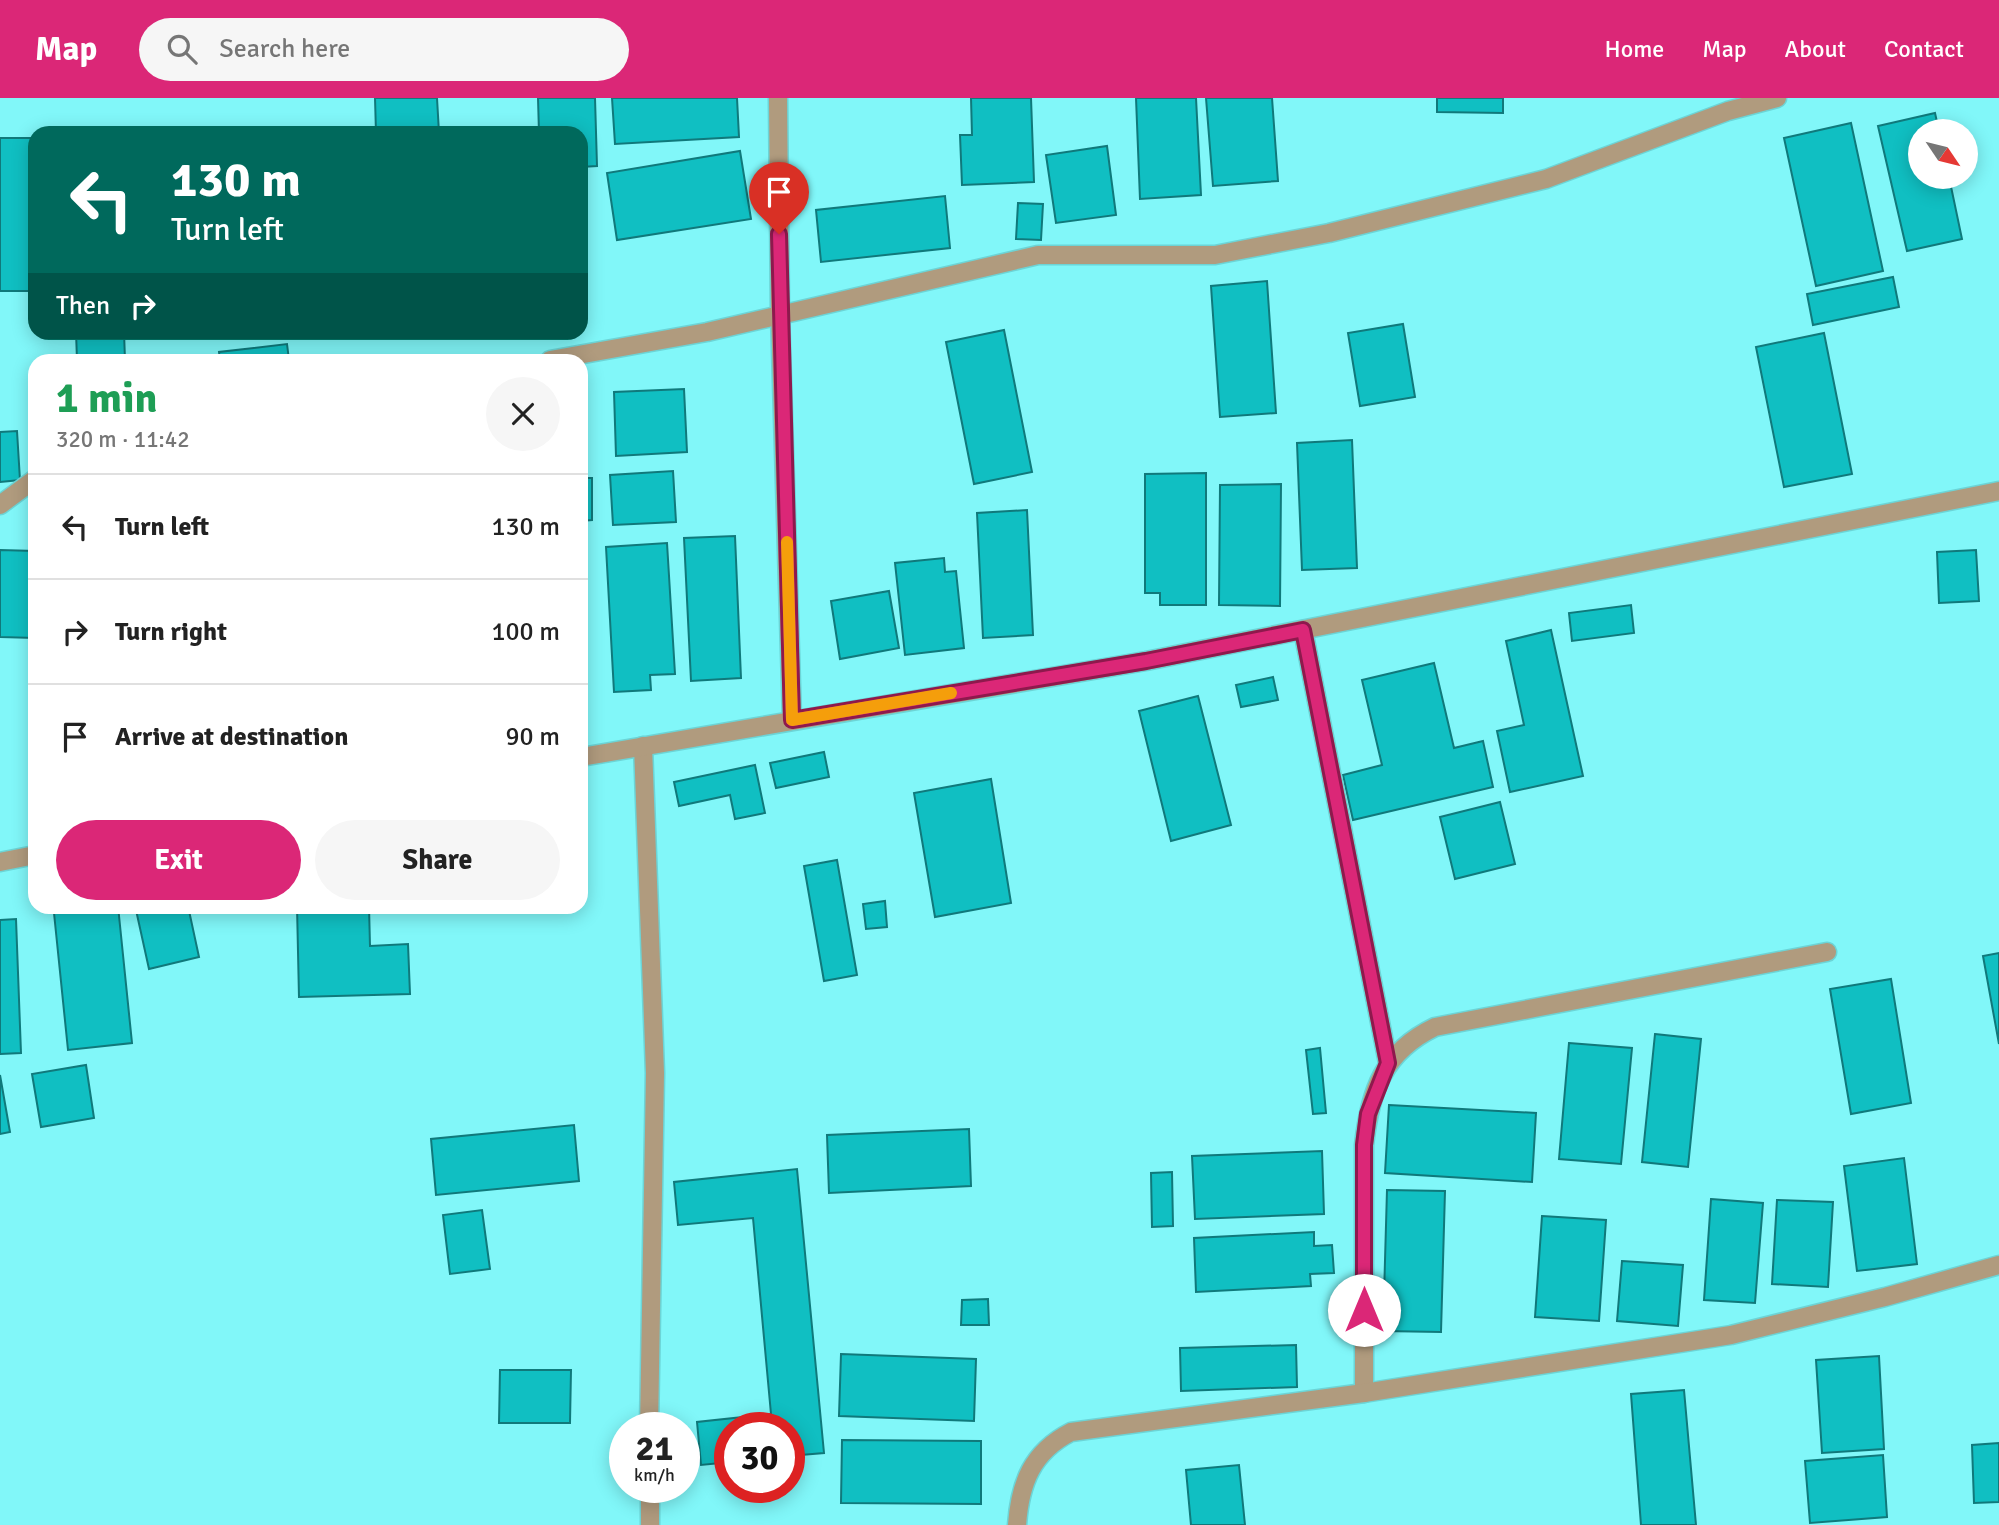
<!DOCTYPE html>
<meta charset="utf-8">
<style>
body{margin:0;font-family:Signika,sans-serif;background:#f6f6f6;color:#222;height:100vh;display:flex;flex-direction:column;font-size:26px;white-space:nowrap}
*{box-sizing:border-box;margin:0}
p{font-size:23px;color:#767676}
.icon{flex:none;width:38px;height:38px;fill:none;stroke:currentColor;stroke-width:2;stroke-linecap:round;stroke-linejoin:round}
.map{position:relative;flex:1;overflow:hidden}
.sheet{position:absolute;left:28px;top:256px;width:560px;height:560px;display:flex;flex-direction:column;background:#fff;border-radius:21px;box-shadow:0 4px 18px #0003}
.sheet>*{flex:none}
.hud{position:absolute;left:28px;top:28px;width:560px;height:214px;border-radius:21px;box-shadow:0 4px 18px #0003;background:#00695c;color:#fff;overflow:hidden}
.needle{width:46px;rotate:125deg}
.fabs{position:absolute;left:1908px;top:21px;display:grid;gap:14px}
.fabs a{display:grid;place-items:center;width:70px;height:70px;border-radius:50%;background:#fff;box-shadow:0 4px 18px #0003;font-size:35px}
.speed{position:absolute;left:609px;top:1314px;display:flex;gap:14px;font-size:35px;font-weight:700;text-align:center}
.speed>*{display:grid;place-content:center;width:91px;height:91px;border-radius:50%;background:#fff;box-shadow:0 4px 18px #0003;line-height:1}
.speed small{font-size:18px;font-weight:400}
.speed .limit{border:10px solid #d22;background:#fff;color:#111}
.pin{position:absolute;display:grid;place-items:center;width:60px;height:60px;color:#fff;margin:-72px -30px;border-radius:50% 50% 50% 0;rotate:-45deg;box-shadow:0 0 7px #0007}
.pin .icon{rotate:45deg}
.me{position:absolute;width:77px;margin:-38px;rotate:0deg;stroke-linejoin:round;filter:drop-shadow(0 0 5px #0008)}
.turn{display:flex;align-items:center;gap:24px;height:147px;padding:0 28px;font-size:32px}
.turn .icon{width:91px;height:91px;stroke-width:2.5}
.turn b{display:block;font-size:49px;line-height:60px}
.then{display:flex;align-items:center;height:66px;padding:0 28px;background:#0003;gap:14px;font-size:26px}
.round{display:grid;place-items:center;flex:none;width:74px;height:74px;border-radius:37px;background:#f6f6f6}
.summary{display:flex;align-items:center;justify-content:space-between;height:119px;padding:0 28px}
h1{font-size:42px;font-weight:700;line-height:52px;color:#1e9e55}
.primary-button{display:flex;gap:14px;margin-top:auto;padding:14px 28px}
.primary-button a{flex:1;height:80px;border-radius:42px;background:#db2777;color:#fff;font-size:28px;font-weight:700;line-height:80px;text-align:center}
.primary-button a+a{background:#f6f6f6;color:#222}
ul{padding:0;list-style:none}
li{display:flex;align-items:center;gap:21px;height:105px;padding:0 28px;border-top:2px solid #e0e0e0}
li div{flex:1}
li b{display:block;font-size:26px}
li em{font-style:normal}
header{display:flex;align-items:center;gap:42px;box-sizing:border-box;height:98px;padding:0 35px;background:#db2777;color:#fff}
header strong{font-size:33px}
nav{display:flex;gap:38px;margin-inline-start:auto;font-size:24px}
.search{width:490px;height:63px;background:#f6f6f6;display:flex;align-items:center;gap:18px;box-sizing:border-box;padding:0 24px;border-radius:38px;color:#767676;font-size:26px}
.map>svg:first-child{display:block}
.building{fill:#10bfc2;stroke:#10797b;stroke-width:2}
.lines{fill:none;stroke-linecap:round;stroke-linejoin:round}
.minor-casing{stroke:#6cd4d6;stroke-width:21}
.minor{stroke:#b09b7e;stroke-width:18}
.route-casing{stroke:#8e194d;stroke-width:18}
.route{stroke:#db2777;stroke-width:12}
.slow{stroke:#f59e0b;stroke-width:12}
</style>
<header>
<strong>Map</strong>
<div class="search"><svg class="icon" aria-label="search" viewBox="0 0 24 24"><circle cx="10" cy="10" r="6"/><path d="M15 15l6 6"/></svg>Search here</div>
<nav><a>Home</a><a>Map</a><a>About</a><a>Contact</a></nav>
</header>
<div class="map">
<svg width="1999" height="1427" viewBox="0 0 1999 1427">
<rect width="100%" height="100%" fill="#81f7f9"/>
<g class="building">
<path d="M375,0H437L439,35H376Z"/>
<path d="M538,0H595L597,68L581,69V35H539Z"/>
<path d="M612,0H737L739,39L615,46Z"/>
<path d="M971,0H1031L1034,84L962,87L960,37H972Z"/>
<path d="M1136,0H1196L1201,97L1140,101Z"/>
<path d="M1206,0H1272L1278,83L1213,88Z"/>
<path d="M1437,0H1503V15L1437,14Z"/>
<path d="M1935,15L1939,33H1920V79H1949L1962,141L1907,153L1878,28Z"/>
<path d="M1851,25L1883,173L1816,188L1784,40Z"/>
<rect x="0" y="40" width="35" height="153"/>
<path d="M1107,48L1116,117L1056,125L1046,57Z"/>
<path d="M740,53L751,121L617,142L607,75Z"/>
<path d="M945,98L950,150L821,164L816,112Z"/>
<path d="M1018,105L1043,106L1041,142L1016,141Z"/>
<path d="M1893,179L1899,209L1813,227L1807,196Z"/>
<path d="M1267,183L1276,315L1220,319L1211,188Z"/>
<path d="M1403,226L1415,299L1360,308L1348,235Z"/>
<path d="M1004,232L1032,374L974,386L946,244Z"/>
<path d="M76,234H124L125,262H77Z"/>
<path d="M138,234H179V240L138,241Z"/>
<path d="M1824,235L1852,376L1784,389L1756,249Z"/>
<path d="M287,246L289,262H220L219,254Z"/>
<path d="M684,291L687,354L616,358L614,294Z"/>
<path d="M17,333L20,382L0,384V334Z"/>
<path d="M1352,342L1357,470L1302,472L1297,345Z"/>
<path d="M673,373L676,424L613,427L610,377Z"/>
<path d="M1206,375V507H1160V495H1145V376Z"/>
<path d="M581,380H592V422L581,423Z"/>
<path d="M1281,386L1280,508L1219,507L1220,387Z"/>
<path d="M1027,412L1033,537L983,540L977,415Z"/>
<path d="M735,438L741,580L691,583L684,440Z"/>
<path d="M667,445L675,576L650,577L651,592L614,594L606,449Z"/>
<path d="M0,452L35,453V540L0,539Z"/>
<path d="M1976,452L1979,503L1939,505L1937,454Z"/>
<path d="M944,460L945,474L956,473L964,550L905,557L895,465Z"/>
<path d="M889,493L899,550L840,561L831,503Z"/>
<path d="M1631,507L1634,535L1572,543L1569,515Z"/>
<path d="M1551,532L1583,678L1510,694L1497,633L1524,627L1506,543Z"/>
<path d="M1434,565L1454,650L1483,643L1493,689L1353,722L1343,677L1382,667L1362,582Z"/>
<path d="M1273,579L1278,602L1241,609L1236,587Z"/>
<path d="M1198,598L1231,727L1171,743L1139,613Z"/>
<path d="M824,654L829,679L776,690L770,665Z"/>
<path d="M755,667L765,715L735,721L730,697L679,708L674,684Z"/>
<path d="M991,681L1011,805L935,819L914,695Z"/>
<path d="M1500,704L1515,766L1455,781L1440,719Z"/>
<path d="M837,762L857,877L824,883L804,768Z"/>
<path d="M885,803L887,829L866,831L863,806Z"/>
<path d="M118,808L132,945L68,952L54,815Z"/>
<path d="M151,808H188L199,859L149,871L136,812Z"/>
<path d="M297,808H369L370,848L408,846L410,896L299,899Z"/>
<path d="M16,821L21,955L0,956V822Z"/>
<path d="M1999,855V946L1983,858Z"/>
<path d="M1891,881L1911,1005L1851,1016L1830,891Z"/>
<path d="M1655,936L1701,941L1688,1069L1642,1064Z"/>
<path d="M1569,945L1632,950L1621,1066L1559,1061Z"/>
<path d="M1320,950L1326,1015L1313,1016L1306,952Z"/>
<path d="M86,967L94,1020L41,1029L32,976Z"/>
<path d="M0,977L10,1034L0,1036Z"/>
<path d="M1389,1007L1536,1015L1532,1084L1385,1075Z"/>
<path d="M574,1027L579,1083L436,1097L431,1041Z"/>
<path d="M969,1031L971,1088L829,1095L827,1037Z"/>
<path d="M1322,1053L1324,1116L1195,1121L1192,1058Z"/>
<path d="M1904,1060L1917,1166L1857,1173L1844,1068Z"/>
<path d="M797,1071L824,1355L789,1358V1330H730V1364L701,1367L697,1324L771,1316L753,1120L678,1127L674,1084Z"/>
<path d="M1172,1074L1173,1128L1152,1129L1151,1075Z"/>
<path d="M1387,1092L1445,1093L1441,1234L1383,1233Z"/>
<path d="M1711,1101L1763,1105L1755,1205L1704,1202Z"/>
<path d="M1777,1102L1833,1104L1828,1189L1772,1186Z"/>
<path d="M482,1112L490,1171L450,1176L443,1117Z"/>
<path d="M1542,1118L1606,1122L1599,1223L1535,1219Z"/>
<path d="M1314,1134V1148L1332,1147L1334,1175L1310,1176L1311,1188L1196,1194L1194,1140Z"/>
<path d="M1622,1163L1683,1167L1678,1228L1617,1223Z"/>
<path d="M988,1201L989,1227H961L962,1202Z"/>
<path d="M1296,1247L1297,1289L1181,1293L1180,1250Z"/>
<path d="M841,1256L976,1261L974,1323L839,1318Z"/>
<path d="M1879,1258L1884,1351L1822,1355L1816,1262Z"/>
<path d="M500,1272H571L570,1325H499Z"/>
<path d="M1684,1292L1696,1427H1641L1631,1296Z"/>
<path d="M842,1342L981,1343V1406L841,1405Z"/>
<path d="M1999,1345V1404L1974,1405L1972,1347Z"/>
<path d="M1883,1357L1887,1419L1810,1425L1805,1363Z"/>
<path d="M1239,1367L1245,1427H1191L1186,1372Z"/>
</g>
<g class="lines">
<g class="minor-casing">
<g id="minor">
<path d="M778,0L780,217L792,622"/>
<path d="M550,262L707,234L1038,157H1215L1329,135L1546,81L1728,13L1777,0"/>
<path d="M0,407L35,381"/>
<path d="M1303,532L1388,965"/>
<path d="M643,648L655,975L649,1330"/>
<path d="M581,659L1146,563L1999,393"/>
<path d="M0,764L35,757"/>
<path d="M1364,1295V1047C1370,993 1383,954 1435,929L1827,854"/>
<path d="M650,1390V1427"/>
<path d="M1017,1427C1020,1385 1032,1354 1071,1334L1364,1295L1731,1237L1885,1199L1999,1167"/>
</g>
</g>
<use href="#minor" class="minor"/>
</g>
<g class="lines">
<g class="route-casing">
<path id="route" d="M779,136L792,622L1146,563L1303,532L1388,965L1368,1016L1364,1047V1212"/>
</g>
<use href="#route" class="route"/>
<path class="slow" d="M787,444L792,622L951,595"/>
</g>
</svg>
<div class="fabs">
<a><svg class="needle" viewBox="-14 -14 28 28"><path d="M0-13l5 13h-10z" fill="#e53935"/><path d="M0 13l5-13h-10z" fill="#767676"/></svg></a>
</div>
<div class="speed"><div>21<small>km/h</small></div><div class="limit">30</div></div>
<div class="pin" style="left:779px;top:136px;background:#d93025"><svg class="icon" aria-label="arrive" viewBox="0 0 24 24"><path d="M6 21V4h12l-3 4 3 4H6"/></svg></div>
<svg class="me" style="left:1364px;top:1212px" viewBox="-20 -20 40 40"><circle r="19" fill="#fff"/><path d="M0-13L10 11 0 6-10 11z" fill="#db2777"/></svg>
<div class="hud">
<div class="turn"><svg class="icon" aria-label="left" viewBox="0 0 24 24"><path d="M17 20v-9H6M10 6l-5 5 5 5"/></svg><div><b>130 m</b>Turn left</div></div>
<div class="then">Then<svg class="icon" aria-label="right" viewBox="0 0 24 24"><path d="M7 20v-9h11M14 6l5 5-5 5"/></svg></div>
</div>
<section class="sheet">
<div class="summary"><div><h1>1 min</h1><p>320 m · 11:42</p></div><a class="round"><svg class="icon" aria-label="close" viewBox="0 0 24 24"><path d="M6 6l12 12M18 6L6 18"/></svg></a></div>
<ul>
<li><svg class="icon" aria-label="left" viewBox="0 0 24 24"><path d="M17 20v-9H6M10 6l-5 5 5 5"/></svg><div><b>Turn left</b></div><em>130 m</em></li>
<li><svg class="icon" aria-label="right" viewBox="0 0 24 24"><path d="M7 20v-9h11M14 6l5 5-5 5"/></svg><div><b>Turn right</b></div><em>100 m</em></li>
<li><svg class="icon" aria-label="arrive" viewBox="0 0 24 24"><path d="M6 21V4h12l-3 4 3 4H6"/></svg><div><b>Arrive at destination</b></div><em>90 m</em></li>
</ul>
<div class="primary-button"><a>Exit</a><a>Share</a></div>
</section>
</div>
